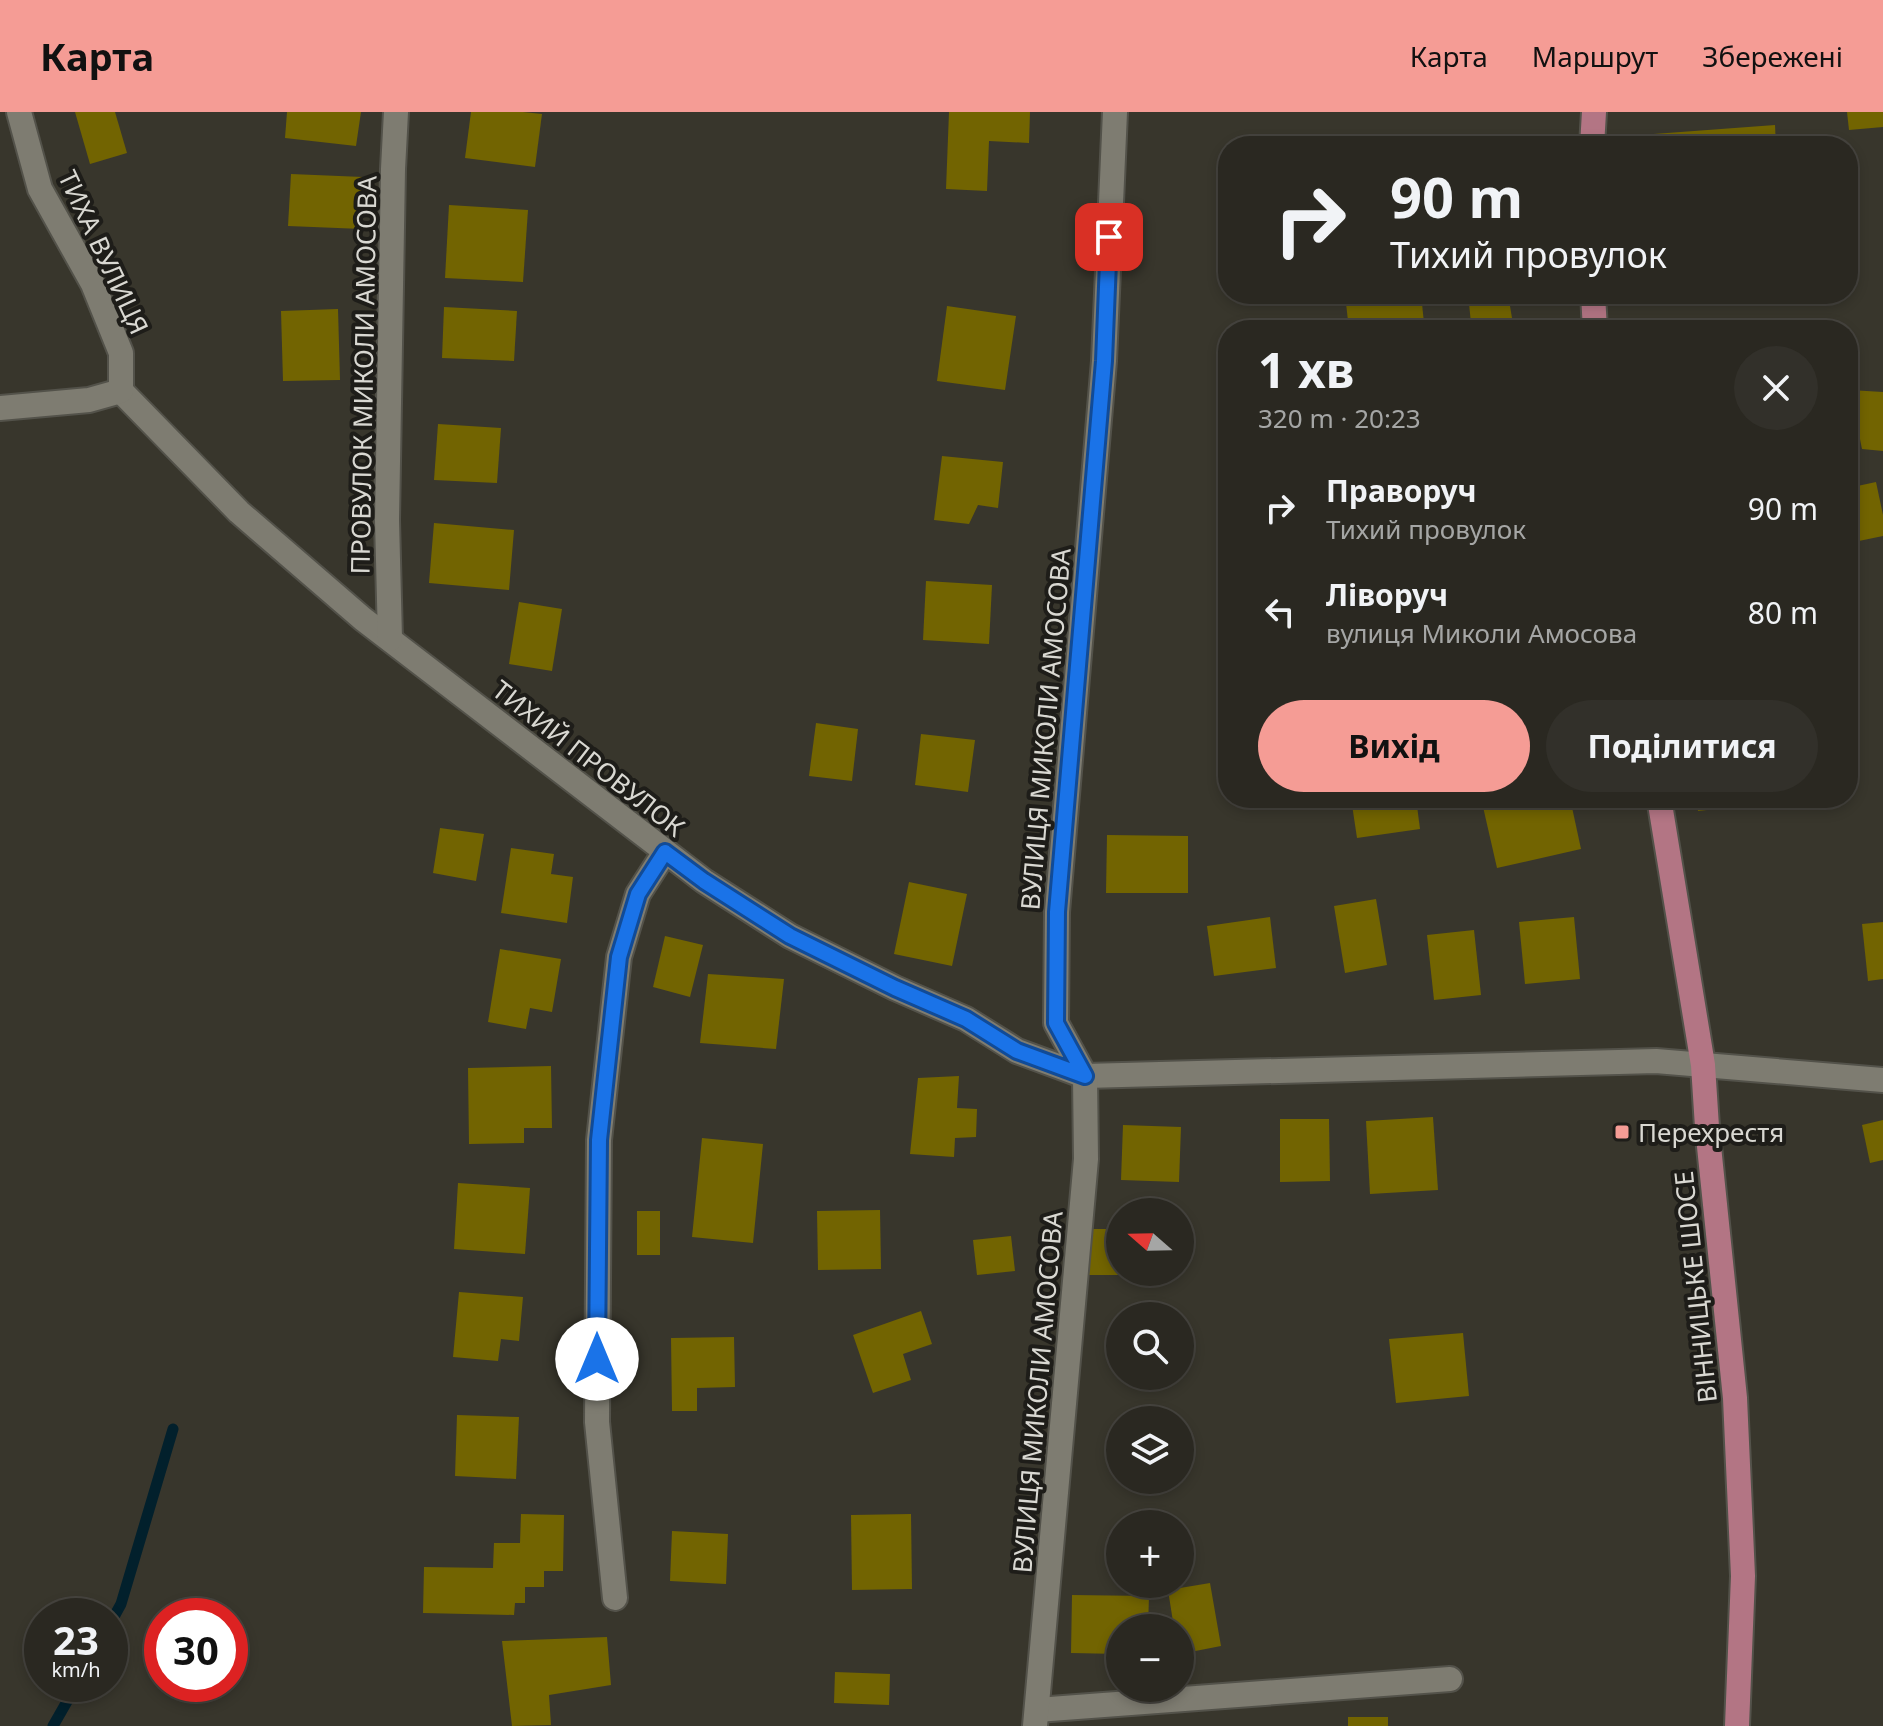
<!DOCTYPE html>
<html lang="uk">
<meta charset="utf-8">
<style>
body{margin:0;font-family:"Noto Sans",sans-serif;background:#32302a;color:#f1f3f6;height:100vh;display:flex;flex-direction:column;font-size:30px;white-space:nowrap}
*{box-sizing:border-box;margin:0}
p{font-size:26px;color:#a5a6a5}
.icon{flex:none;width:44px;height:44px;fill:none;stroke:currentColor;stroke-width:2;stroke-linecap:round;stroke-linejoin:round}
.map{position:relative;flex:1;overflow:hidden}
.details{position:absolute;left:1218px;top:208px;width:640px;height:488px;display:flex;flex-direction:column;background:#2a2821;border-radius:32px;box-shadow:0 4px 12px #0003,0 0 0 2px #46443f}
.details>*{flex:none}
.guide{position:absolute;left:1218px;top:24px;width:640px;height:168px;border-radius:32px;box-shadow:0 4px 12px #0003,0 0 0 2px #46443f;background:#2a2821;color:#f1f3f6;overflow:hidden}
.needle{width:52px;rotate:290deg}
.controls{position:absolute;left:1106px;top:1086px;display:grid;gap:16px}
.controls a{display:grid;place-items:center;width:88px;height:88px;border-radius:50%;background:#2a2821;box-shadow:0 4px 12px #0003,0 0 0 2px #46443f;font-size:40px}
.speed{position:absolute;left:24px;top:1486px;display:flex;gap:16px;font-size:40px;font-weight:700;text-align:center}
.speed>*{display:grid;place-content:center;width:104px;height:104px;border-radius:50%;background:#2a2821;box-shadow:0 4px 12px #0003,0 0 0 2px #46443f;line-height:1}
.speed small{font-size:20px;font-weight:400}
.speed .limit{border:12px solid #d22;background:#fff;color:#111}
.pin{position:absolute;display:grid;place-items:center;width:68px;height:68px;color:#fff;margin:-34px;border-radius:16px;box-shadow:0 4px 12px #0006}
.me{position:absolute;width:88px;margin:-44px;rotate:0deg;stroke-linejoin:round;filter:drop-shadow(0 0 6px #0008)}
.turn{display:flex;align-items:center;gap:28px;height:168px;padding:0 40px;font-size:36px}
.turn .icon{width:104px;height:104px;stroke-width:2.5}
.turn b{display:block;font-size:56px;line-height:68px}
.round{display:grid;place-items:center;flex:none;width:84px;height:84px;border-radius:42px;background:#32302a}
.headline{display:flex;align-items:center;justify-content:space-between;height:136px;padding:0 40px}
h1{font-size:48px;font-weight:700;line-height:60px}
.primary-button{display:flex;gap:16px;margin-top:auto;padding:16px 40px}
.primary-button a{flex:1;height:92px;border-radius:48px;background:#f59c95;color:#111;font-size:32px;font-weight:700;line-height:92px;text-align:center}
.primary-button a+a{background:#32302a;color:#f1f3f6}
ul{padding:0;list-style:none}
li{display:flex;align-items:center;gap:24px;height:104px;padding:0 40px}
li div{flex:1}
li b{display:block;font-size:30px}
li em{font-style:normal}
header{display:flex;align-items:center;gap:48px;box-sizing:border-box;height:112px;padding:0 40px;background:#f59c95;color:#111}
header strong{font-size:38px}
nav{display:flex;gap:44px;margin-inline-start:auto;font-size:28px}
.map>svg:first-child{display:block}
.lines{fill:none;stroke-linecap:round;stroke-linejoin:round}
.stream{stroke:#02202c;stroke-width:11}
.building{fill:#726401}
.minor-casing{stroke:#53524a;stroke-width:28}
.major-casing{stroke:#53524a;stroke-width:28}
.minor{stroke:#7e7c71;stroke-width:24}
.major{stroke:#b37584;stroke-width:24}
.route-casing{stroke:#114b97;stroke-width:20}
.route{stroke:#1a73e8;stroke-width:14}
.poi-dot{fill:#f59c95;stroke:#1e1d19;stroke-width:3}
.labels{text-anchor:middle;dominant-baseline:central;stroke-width:8;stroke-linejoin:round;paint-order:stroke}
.street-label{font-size:26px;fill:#d9d8d2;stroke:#1e1d19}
.poi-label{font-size:26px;fill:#d9d8d2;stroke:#1e1d19;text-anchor:start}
</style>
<header>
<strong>Карта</strong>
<nav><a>Карта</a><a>Маршрут</a><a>Збережені</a></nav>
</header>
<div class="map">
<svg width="1883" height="1614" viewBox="0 0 1883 1614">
<rect width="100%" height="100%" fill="#38362c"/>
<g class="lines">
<g class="stream">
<path d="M110,1512L121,1492L173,1317"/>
<path d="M53,1614L77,1572"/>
</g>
</g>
<g class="building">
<path d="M75,0H115L127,41L90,52Z"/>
<path d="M287,0H361L356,34L285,26Z"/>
<path d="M471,0H523L542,2L535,55L465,46Z"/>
<path d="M949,0H1030L1029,31L989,29L987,79L946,77Z"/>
<path d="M1847,0H1883V15L1849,18Z"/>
<path d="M1775,13L1776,34H1613V25Z"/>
<path d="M291,62L363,65L362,117L288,114Z"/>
<path d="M449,93L528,98L523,170L445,166Z"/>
<path d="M1345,182H1421L1424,211L1349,218Z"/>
<path d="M1468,182H1508L1512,206L1471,211Z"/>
<path d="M947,194L1016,204L1005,278L937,269Z"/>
<path d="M444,195L517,199L514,249L442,246Z"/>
<path d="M338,197L340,268L283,269L281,199Z"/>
<path d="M1850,278L1883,280V339L1862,337Z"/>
<path d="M438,312L501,316L497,371L434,368Z"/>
<path d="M942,344L1003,350L998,396L978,393L969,412L934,408Z"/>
<path d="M1876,370L1883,403V424L1854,430L1848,400V376Z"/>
<path d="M434,411L514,418L509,478L429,471Z"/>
<path d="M926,469L992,473L989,532L923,528Z"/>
<path d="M519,490L562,497L552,559L509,552Z"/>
<path d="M816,611L858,617L852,669L809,664Z"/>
<path d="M921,622L975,628L968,680L915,673Z"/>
<path d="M1351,686H1416L1420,717L1357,726Z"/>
<path d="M1481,686H1570L1581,737L1497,756Z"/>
<path d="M1696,686H1733L1734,695L1698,699Z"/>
<path d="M440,716L484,722L476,769L433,761Z"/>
<path d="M1107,723L1188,724V781H1106Z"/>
<path d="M511,736L554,742L551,762L573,765L567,811L501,801Z"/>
<path d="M909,770L967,782L952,854L894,842Z"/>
<path d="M1376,787L1387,853L1345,861L1334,794Z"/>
<path d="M1270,805L1276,856L1214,864L1207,814Z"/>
<path d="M1574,805L1580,867L1525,872L1519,810Z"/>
<path d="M1883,810V867L1868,869L1862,812Z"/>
<path d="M1474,818L1481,883L1434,888L1427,823Z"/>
<path d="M665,824L703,833L690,885L653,875Z"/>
<path d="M500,837L561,847L552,900L530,896L526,917L488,910Z"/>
<path d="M708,862L784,867L776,937L700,931Z"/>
<path d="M551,954L552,1016H524V1031L469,1032L468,956Z"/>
<path d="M959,964L957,996L977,997L976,1025L955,1026L954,1045L910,1042L918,966Z"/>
<path d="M1433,1005L1438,1078L1370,1082L1366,1009Z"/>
<path d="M1280,1007H1329L1330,1069L1280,1070Z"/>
<path d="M1883,1008V1048L1870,1051L1862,1013Z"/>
<path d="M1123,1013L1181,1015L1179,1070L1121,1068Z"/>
<path d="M702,1026L763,1032L753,1131L692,1125Z"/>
<path d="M458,1071L530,1076L525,1142L454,1137Z"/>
<path d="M880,1098L881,1157L818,1158L817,1099Z"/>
<rect x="637" y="1099" width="23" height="44"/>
<path d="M1089,1117H1120V1160H1126V1163H1089Z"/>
<path d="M1011,1124L1015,1159L977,1163L973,1128Z"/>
<path d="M459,1180L523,1185L519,1229L501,1227L498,1249L453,1245Z"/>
<path d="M921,1199L932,1232L903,1242L911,1268L873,1281L853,1223Z"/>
<path d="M1463,1221L1469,1284L1396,1291L1389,1227Z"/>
<path d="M734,1225L735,1275L697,1276V1299H672L671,1226Z"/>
<path d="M457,1303L519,1305L516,1367L455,1364Z"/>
<path d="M521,1402L564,1403L563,1459H544V1475H525V1491H515L514,1503L423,1501L424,1455L493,1456L494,1431H520Z"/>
<path d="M911,1402L912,1477L852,1478L851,1403Z"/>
<path d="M672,1419L728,1422L726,1472L670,1469Z"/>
<path d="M1210,1471L1221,1534L1180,1542V1516H1174L1168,1478Z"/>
<path d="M1072,1483L1149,1484L1148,1516H1120V1542L1071,1541Z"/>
<path d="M607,1525L611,1573L549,1583L551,1613L512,1614L502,1529Z"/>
<path d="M835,1560L890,1562L889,1593L834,1591Z"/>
<rect x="1348" y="1605" width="40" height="9"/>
</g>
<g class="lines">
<g class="minor-casing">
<g id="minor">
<path d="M121,279L239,400L363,507L704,769L790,824L895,876L966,907L1017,939L1085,964L1656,949L1883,968"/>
<path d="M0,296L89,288L121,279V241L93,172L40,77L19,0"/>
<path d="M390,527L387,408L393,57L396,0"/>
<path d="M615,1486L597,1310L599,1028L619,845L638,782L665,740"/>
<path d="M1037,1598L1450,1567"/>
<path d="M1035,1614L1086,1047L1085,964L1056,911L1057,800L1104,249L1115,0"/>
</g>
</g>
<g class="major-casing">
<g id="major">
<path d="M1592,34L1594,0"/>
<path d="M1593,182L1595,218"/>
<path d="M1659,686L1703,953L1707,1015L1735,1286L1743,1464L1737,1614"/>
</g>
</g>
<use href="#minor" class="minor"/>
<use href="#major" class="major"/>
</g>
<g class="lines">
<g class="route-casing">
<path id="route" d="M597,1247L599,1028L619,845L638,782L665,740L704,769L790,824L895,876L966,907L1017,939L1085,964L1056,911L1057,800L1104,249L1109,125"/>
</g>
<use href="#route" class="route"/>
</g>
<rect class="poi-dot" x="1614" y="1012" width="16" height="16" rx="4"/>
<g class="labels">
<g class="street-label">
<text transform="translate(104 140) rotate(65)">ТИХА ВУЛИЦЯ</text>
<text transform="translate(363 263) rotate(-89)">ПРОВУЛОК МИКОЛИ АМОСОВА</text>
<text transform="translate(1045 617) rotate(-85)">ВУЛИЦЯ МИКОЛИ АМОСОВА</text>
<text transform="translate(589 646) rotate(38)">ТИХИЙ ПРОВУЛОК</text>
<text transform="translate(1695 1175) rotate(-96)">ВІННИЦЬКЕ ШОСЕ</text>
<text transform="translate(1037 1280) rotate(-85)">ВУЛИЦЯ МИКОЛИ АМОСОВА</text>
</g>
<g class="poi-label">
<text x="1638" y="1020">Перехрестя</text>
</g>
</g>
</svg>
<div class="controls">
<a><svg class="needle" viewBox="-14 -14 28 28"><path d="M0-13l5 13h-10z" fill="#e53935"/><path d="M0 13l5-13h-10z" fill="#a5a6a5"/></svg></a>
<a><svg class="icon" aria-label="search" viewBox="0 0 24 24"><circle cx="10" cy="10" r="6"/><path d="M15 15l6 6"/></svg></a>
<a><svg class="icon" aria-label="layers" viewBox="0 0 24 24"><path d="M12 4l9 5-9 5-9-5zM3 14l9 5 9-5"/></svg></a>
<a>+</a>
<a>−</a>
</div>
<div class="speed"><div>23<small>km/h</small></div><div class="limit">30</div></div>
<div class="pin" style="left:1109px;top:125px;background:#d93025"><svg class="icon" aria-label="arrive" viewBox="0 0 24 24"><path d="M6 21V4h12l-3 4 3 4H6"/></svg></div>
<svg class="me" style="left:597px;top:1247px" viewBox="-20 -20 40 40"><circle r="19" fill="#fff"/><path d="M0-13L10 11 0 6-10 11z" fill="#1a73e8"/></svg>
<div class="guide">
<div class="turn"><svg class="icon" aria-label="right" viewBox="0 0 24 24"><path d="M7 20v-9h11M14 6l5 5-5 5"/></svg><div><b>90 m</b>Тихий провулок</div></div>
</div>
<section class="details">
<div class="headline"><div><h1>1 хв</h1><p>320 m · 20:23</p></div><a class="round"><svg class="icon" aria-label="close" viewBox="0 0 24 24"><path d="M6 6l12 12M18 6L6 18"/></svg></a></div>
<ul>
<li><svg class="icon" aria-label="right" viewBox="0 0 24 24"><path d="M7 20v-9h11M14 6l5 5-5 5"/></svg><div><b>Праворуч</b><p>Тихий провулок</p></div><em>90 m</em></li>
<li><svg class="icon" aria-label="left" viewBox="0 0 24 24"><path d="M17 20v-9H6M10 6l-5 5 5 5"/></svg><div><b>Ліворуч</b><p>вулиця Миколи Амосова</p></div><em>80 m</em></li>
</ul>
<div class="primary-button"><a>Вихід</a><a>Поділитися</a></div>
</section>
</div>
